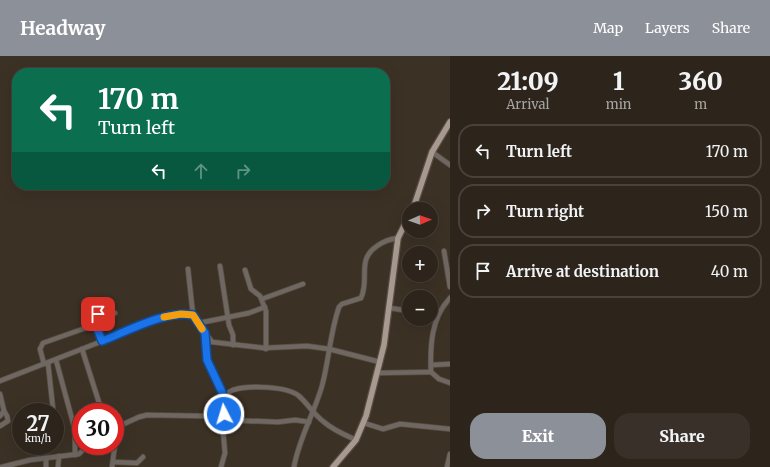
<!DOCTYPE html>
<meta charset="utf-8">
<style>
body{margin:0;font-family:Merriweather,serif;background:#393129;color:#f1f3f6;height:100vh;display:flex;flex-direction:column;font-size:15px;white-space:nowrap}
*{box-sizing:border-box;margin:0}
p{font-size:13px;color:#a7a5a3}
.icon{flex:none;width:22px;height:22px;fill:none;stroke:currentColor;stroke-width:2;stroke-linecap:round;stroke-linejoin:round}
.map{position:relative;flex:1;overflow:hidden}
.panel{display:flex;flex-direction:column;background:#2d251c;width:320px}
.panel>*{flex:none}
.guide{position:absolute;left:12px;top:12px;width:378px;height:122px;border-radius:16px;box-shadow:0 4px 16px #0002,0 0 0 1px #48423b;background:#0b6e4f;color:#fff;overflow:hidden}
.needle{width:26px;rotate:88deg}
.controls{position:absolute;left:402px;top:146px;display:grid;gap:8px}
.controls a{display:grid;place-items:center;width:36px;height:36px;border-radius:50%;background:#2d251c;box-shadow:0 4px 16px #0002,0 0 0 1px #48423b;font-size:20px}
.speed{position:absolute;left:12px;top:347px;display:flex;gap:8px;font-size:20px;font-weight:700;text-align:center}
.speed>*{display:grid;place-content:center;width:52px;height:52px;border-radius:50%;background:#2d251c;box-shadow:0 4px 16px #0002,0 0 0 1px #48423b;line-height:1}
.speed small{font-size:10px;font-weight:400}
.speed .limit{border:6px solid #d22;background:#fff;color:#111}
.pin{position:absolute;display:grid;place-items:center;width:34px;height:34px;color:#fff;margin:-17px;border-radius:8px;box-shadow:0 2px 6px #0006}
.me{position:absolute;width:44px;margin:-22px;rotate:355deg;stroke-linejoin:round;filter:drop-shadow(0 0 3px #0008)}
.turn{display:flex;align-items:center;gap:14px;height:84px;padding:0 20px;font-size:18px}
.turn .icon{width:52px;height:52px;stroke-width:2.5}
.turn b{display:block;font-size:28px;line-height:34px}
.lanes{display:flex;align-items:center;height:38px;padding:0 20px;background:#0003;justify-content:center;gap:20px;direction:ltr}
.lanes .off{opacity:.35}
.eta{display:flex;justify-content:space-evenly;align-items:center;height:68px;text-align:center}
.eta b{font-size:24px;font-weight:800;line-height:28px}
.cta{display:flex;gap:8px;margin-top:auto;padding:8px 20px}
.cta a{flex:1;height:46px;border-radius:16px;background:#8c9099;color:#fff;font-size:16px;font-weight:800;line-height:46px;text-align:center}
.cta a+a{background:#393129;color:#f1f3f6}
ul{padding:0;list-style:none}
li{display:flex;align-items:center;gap:12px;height:54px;margin:0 8px 6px;padding:0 12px;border:2px solid #48423b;border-radius:16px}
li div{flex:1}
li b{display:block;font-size:15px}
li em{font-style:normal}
header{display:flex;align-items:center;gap:24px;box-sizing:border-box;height:56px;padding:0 20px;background:#8c9099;color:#fff}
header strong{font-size:19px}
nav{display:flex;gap:22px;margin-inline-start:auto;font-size:14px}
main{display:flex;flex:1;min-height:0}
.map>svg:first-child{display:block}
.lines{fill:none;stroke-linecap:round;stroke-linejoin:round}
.minor-casing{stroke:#574d41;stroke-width:6}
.major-casing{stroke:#574d41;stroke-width:8}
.minor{stroke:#6e6762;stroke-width:4.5}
.major{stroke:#a7998f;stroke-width:5.5}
.route-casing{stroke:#114b97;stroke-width:10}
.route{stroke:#1a73e8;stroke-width:7}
.slow{stroke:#f59e0b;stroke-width:7}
</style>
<header>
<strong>Headway</strong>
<nav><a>Map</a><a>Layers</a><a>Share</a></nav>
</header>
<main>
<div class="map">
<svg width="450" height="411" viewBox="0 0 450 411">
<rect width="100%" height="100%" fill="#3c3125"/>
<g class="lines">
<g class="minor-casing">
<g id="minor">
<path d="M432,96L450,109"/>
<path d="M444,195L450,231"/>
<path d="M220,210L229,269L233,279V289"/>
<path d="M188,213L193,259"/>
<path d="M245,214L251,233L260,240L266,255V293"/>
<path d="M450,242C431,262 430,290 431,316L439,323L450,327"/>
<path d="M262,243L303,228"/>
<path d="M98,244L97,272L102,285"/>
<path d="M390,252L409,255"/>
<path d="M199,267L249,257L265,251"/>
<path d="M205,277L207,305L222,336L224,346L223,375L225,397L221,411"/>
<path d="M82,293L102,356"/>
<path d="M56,304L75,374V399"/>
<path d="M48,307L53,353"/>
<path d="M44,308L40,293L43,287L97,268L115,257"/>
<path d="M431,309L450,308"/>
<path d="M377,317L431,316"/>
<path d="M0,325L159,263L181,258L193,259L212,286L264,292L307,290L329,293L380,306"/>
<path d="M0,338L4,355L0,360"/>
<path d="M224,364L278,366L295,364L309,366"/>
<path d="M364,367L383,373L400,368L450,373"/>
<path d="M0,370L8,365L7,360L4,355"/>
<path d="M115,372L139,361L147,359L204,360C217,355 221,338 233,334C248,329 287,330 299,340C308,348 314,359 324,366C333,374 345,379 356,384"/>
<path d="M113,406L137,407L143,401"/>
<path d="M2,411L30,404L79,398L87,390"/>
<path d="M46,411V402"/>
<path d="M58,411L59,400"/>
<path d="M112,411L115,388"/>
<path d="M294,411C299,382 314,358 322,330C329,304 330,277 339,251L342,248L361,242C370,223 356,204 377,190C384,185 389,183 398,182"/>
<path d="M447,411L450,398"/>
</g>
</g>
<g class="major-casing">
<g id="major">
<path d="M413,153L432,96L450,66"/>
<path d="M333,411L356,384L366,360L384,289L398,182L409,160"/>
</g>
</g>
<use href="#minor" class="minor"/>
<use href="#major" class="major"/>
</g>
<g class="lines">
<g class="route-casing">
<path id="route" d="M98,258L97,272L102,285C128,275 166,254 193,259L205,277L207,304L222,336L224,358"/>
</g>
<use href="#route" class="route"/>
<path class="slow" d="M164,261L181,258L193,259L202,273"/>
</g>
</svg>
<div class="controls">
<a><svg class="needle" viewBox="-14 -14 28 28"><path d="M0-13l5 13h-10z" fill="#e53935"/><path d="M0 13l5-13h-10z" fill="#a7a5a3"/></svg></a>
<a>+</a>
<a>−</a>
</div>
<div class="speed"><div>27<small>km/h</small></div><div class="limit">30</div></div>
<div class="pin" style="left:98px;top:258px;background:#d93025"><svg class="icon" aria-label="arrive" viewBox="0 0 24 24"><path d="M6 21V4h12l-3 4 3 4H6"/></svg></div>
<svg class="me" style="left:224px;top:358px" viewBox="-20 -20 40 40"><circle r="17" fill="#1a73e8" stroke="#fff" stroke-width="3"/><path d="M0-11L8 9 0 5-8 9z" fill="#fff"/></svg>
<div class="guide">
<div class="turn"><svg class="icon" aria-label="left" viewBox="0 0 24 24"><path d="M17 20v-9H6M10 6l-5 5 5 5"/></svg><div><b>170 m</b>Turn left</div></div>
<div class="lanes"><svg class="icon" aria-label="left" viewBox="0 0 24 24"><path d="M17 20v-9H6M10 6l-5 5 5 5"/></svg><svg class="icon off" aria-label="ahead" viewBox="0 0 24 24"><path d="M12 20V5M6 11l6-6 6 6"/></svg><svg class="icon off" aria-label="right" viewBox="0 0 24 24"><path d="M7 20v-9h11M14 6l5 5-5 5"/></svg></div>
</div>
</div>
<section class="panel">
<div class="eta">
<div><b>21:09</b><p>Arrival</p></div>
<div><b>1</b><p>min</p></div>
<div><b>360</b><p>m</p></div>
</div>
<ul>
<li><svg class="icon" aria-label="left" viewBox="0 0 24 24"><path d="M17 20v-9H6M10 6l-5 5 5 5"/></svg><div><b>Turn left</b></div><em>170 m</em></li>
<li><svg class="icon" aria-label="right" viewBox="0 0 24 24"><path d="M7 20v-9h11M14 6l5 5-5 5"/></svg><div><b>Turn right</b></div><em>150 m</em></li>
<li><svg class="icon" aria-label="arrive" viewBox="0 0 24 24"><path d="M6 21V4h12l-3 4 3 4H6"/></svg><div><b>Arrive at destination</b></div><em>40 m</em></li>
</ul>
<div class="cta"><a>Exit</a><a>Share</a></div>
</section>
</main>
